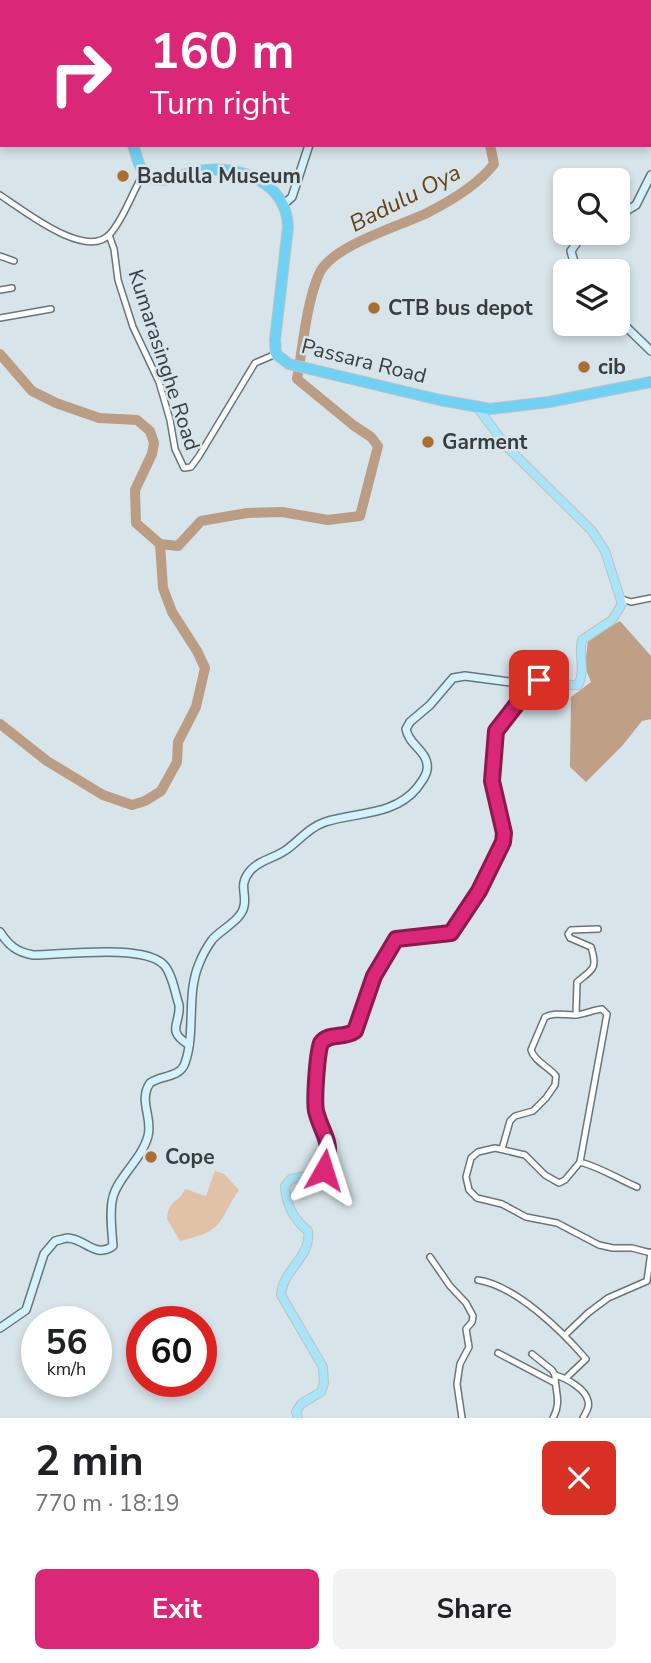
<!DOCTYPE html>
<meta charset="utf-8">
<style>
body{margin:0;font-family:"Nunito Sans",sans-serif;background:#f2f2f2;color:#202124;height:100vh;display:flex;flex-direction:column;font-size:26px;white-space:nowrap}
*{box-sizing:border-box;margin:0}
p{font-size:23px;color:#757577}
.icon{flex:none;width:38px;height:38px;fill:none;stroke:currentColor;stroke-width:2;stroke-linecap:round;stroke-linejoin:round}
.map{position:relative;height:1418px;overflow:hidden}
.sheet{display:flex;flex-direction:column;background:#fff;flex:1}
.sheet>*{flex:none}
.guide{position:absolute;left:0px;top:0px;width:651px;height:147px;box-shadow:0 4px 10px #0003;background:#db2777;color:#fff;overflow:hidden}
.controls{position:absolute;left:553px;top:168px;display:grid;gap:14px}
.controls a{display:grid;place-items:center;width:77px;height:77px;border-radius:10px;background:#fff;box-shadow:0 4px 10px #0003;font-size:35px}
.speed{position:absolute;left:21px;top:1306px;display:flex;gap:14px;font-size:35px;font-weight:700;text-align:center}
.speed>*{display:grid;place-content:center;width:91px;height:91px;border-radius:50%;background:#fff;box-shadow:0 4px 10px #0003;line-height:1}
.speed small{font-size:18px;font-weight:400}
.speed .limit{border:10px solid #d22;background:#fff;color:#111}
.pin{position:absolute;display:grid;place-items:center;width:60px;height:60px;color:#fff;margin:-30px;border-radius:14px;box-shadow:0 4px 10px #0006}
.me{position:absolute;width:77px;margin:-38px;rotate:6deg;stroke-linejoin:round;filter:drop-shadow(0 0 5px #0008)}
.turn{display:flex;align-items:center;gap:24px;height:147px;padding:0 35px;font-size:32px}
.turn .icon{width:91px;height:91px;stroke-width:2.5}
.turn b{display:block;font-size:49px;line-height:60px}
.round{display:grid;place-items:center;flex:none;width:74px;height:74px;border-radius:10px;background:#f2f2f2}
.overview{display:flex;align-items:center;justify-content:space-between;height:119px;padding:0 35px}
h1{font-size:42px;font-weight:700;line-height:52px}
.action{display:flex;gap:14px;margin-top:auto;padding:14px 35px}
.action a{flex:1;height:80px;border-radius:10px;background:#db2777;color:#fff;font-size:28px;font-weight:700;line-height:80px;text-align:center}
.action a+a{background:#f2f2f2;color:#202124}
.map>svg:first-child{display:block}
.green{fill:#e1c2a7}
.forest{fill:#bfa086}
.lines{fill:none;stroke-linecap:round;stroke-linejoin:round}
.river{stroke:#bb9d83;stroke-width:10}
.street-casing{stroke:#6a7579;stroke-width:8}
.secondary-casing{stroke:#6a7579;stroke-width:10}
.primary-casing{stroke:#bfc1c2;stroke-width:10}
.highway-casing{stroke:#bfc1c2;stroke-width:12}
.street{stroke:#fff;stroke-width:5}
.secondary{stroke:#d4f2fc;stroke-width:7}
.primary{stroke:#a9e4f8;stroke-width:8}
.highway{stroke:#6fd2f4;stroke-width:10}
.route-casing{stroke:#8e194d;stroke-width:18}
.route{stroke:#db2777;stroke-width:12}
.poi-dot{fill:#aa6e31;stroke:#d7e4e9;stroke-width:2.5}
.labels{text-anchor:middle;dominant-baseline:central;stroke-width:5;stroke-linejoin:round;paint-order:stroke}
.poi-label{font-size:21px;font-weight:bold;fill:#383e3f;stroke:#d7e4e9;text-anchor:start}
.street-label{font-size:21px;fill:#383e3f;stroke:#d7e4e9}
.water-label{font-size:23px;font-style:italic;fill:#693f13;stroke:#d7e4e9}
</style>
<div class="map">
<svg width="651" height="1418" viewBox="0 0 651 1418">
<rect width="100%" height="100%" fill="#d7e4e9"/>
<path class="green" d="M215,1171L224,1174L239,1190C216,1224 226,1230 180,1241L167,1219C168,1200 180,1202 185,1189L206,1196Z"/>
<path class="forest" d="M620,621L651,656V719L642,721L622,746L586,782L570,767L571,697L591,682L585,667L588,640Z"/>
<g class="lines">
<g class="river">
<path d="M455,0L458,2"/>
<path d="M397,2L398,0"/>
<path d="M542,2V0"/>
<path d="M0,354L32,391L56,403L99,418L137,420L150,431L154,443L152,454L135,490L136,523L160,544L178,546L201,521L247,513L282,512L328,520L360,516L378,446L371,437L353,425L297,379C303,347 306,304 319,274C331,246 399,226 425,214C449,202 478,185 494,164L490,145"/>
<path d="M0,724L47,761L103,795L132,805L145,801L161,791L177,762L178,742L196,707L205,668L197,651L172,612L163,588L160,544"/>
</g>
<g class="street-casing">
<g id="street">
<path d="M646,0V2"/>
<path d="M135,2L136,0"/>
<path d="M649,21V25"/>
<path d="M649,119L651,121"/>
<path d="M0,195C22,209 86,261 110,234C125,217 132,192 144,173"/>
<path d="M109,235L114,249L118,280L133,327L159,382L170,420L175,449L184,468L191,467L199,456L255,363L276,354"/>
<path d="M0,256L14,261"/>
<path d="M0,290L12,288"/>
<path d="M0,318L51,309"/>
<path d="M622,599L631,602L651,598"/>
<path d="M576,1015L577,982C593,969 598,969 591,947L570,938L568,934L571,930L598,929"/>
<path d="M502,1149L510,1121L515,1116L533,1111L546,1098L555,1085L556,1076C549,1067 534,1061 531,1050L545,1017C555,1012 563,1015 574,1015C583,1015 592,1010 602,1009L607,1014L580,1162"/>
<path d="M637,1187C616,1178 602,1168 580,1162L565,1180L559,1183L545,1175L525,1155L495,1148L478,1152L471,1158L466,1177L469,1190L477,1198L502,1204L526,1217L557,1223L599,1245L613,1248H632L651,1253"/>
<path d="M430,1257L450,1286L466,1303L473,1316L472,1322L466,1329L469,1347L460,1364L457,1384L462,1418"/>
<path d="M478,1280C516,1286 561,1330 586,1359L566,1378"/>
<path d="M565,1335L588,1313L608,1298L647,1281L651,1252"/>
<path d="M498,1353L555,1383"/>
<path d="M532,1354L552,1370L555,1375"/>
<path d="M553,1418C562,1402 555,1392 555,1375C566,1378 586,1389 588,1401C590,1407 586,1412 583,1418"/>
</g>
</g>
<g class="secondary-casing">
<g id="secondary">
<path d="M361,2L362,0"/>
<path d="M283,205L292,197L309,145"/>
<path d="M618,216L636,205L651,175"/>
<path d="M580,271L574,262L571,251L578,241L592,233"/>
<path d="M618,319L651,351"/>
<path d="M0,932C9,946 17,952 33,955C63,955 142,944 163,964C172,972 175,993 179,1005C181,1024 165,1030 189,1045"/>
<path d="M0,1328L26,1310L44,1254L55,1241C56,1241 66,1238 67,1238C85,1238 95,1259 113,1246C112,1231 109,1211 113,1197C118,1177 142,1159 148,1136C153,1117 138,1101 150,1083C161,1075 180,1078 185,1063C196,1032 186,994 199,964C202,956 207,947 212,940C220,930 242,920 244,906C247,893 238,885 250,871C259,860 275,858 286,850C300,840 308,828 325,822C356,812 394,816 417,788C421,782 426,777 427,770C430,752 409,746 406,729L410,722L430,705L453,678L465,676L533,685"/>
</g>
</g>
<g class="primary-casing">
<path id="primary" d="M298,1418L296,1412L301,1404L321,1392L324,1383L323,1367L281,1295C282,1270 312,1257 308,1231C293,1219 286,1205 285,1186L291,1179L321,1173C339,1146 321,1135 316,1110C314,1099 317,1055 321,1043C329,1032 344,1038 355,1031L375,976L396,939L451,933L479,891L501,847L504,836L492,781L494,737L498,726L536,681C551,677 563,687 578,685C586,671 578,655 582,640L612,620L622,604L605,551L592,531L507,447L477,407"/>
</g>
<g class="highway-casing">
<g id="highway">
<path d="M0,54V58"/>
<path d="M133,145C137,156 139,173 151,178C165,184 185,173 199,171C238,164 287,182 288,227L275,340L276,354L289,364L440,400L490,409L549,402L651,382"/>
</g>
</g>
<use href="#street" class="street"/>
<use href="#secondary" class="secondary"/>
<use href="#primary" class="primary"/>
<use href="#highway" class="highway"/>
</g>
<g class="lines">
<g class="route-casing">
<path id="route" d="M324,1170C334,1140 323,1138 316,1111C314,1101 317,1054 321,1043C329,1032 344,1039 355,1031L374,976L396,939L451,933L479,891L503,842L504,833L492,781L496,731L534,682L539,680"/>
</g>
<use href="#route" class="route"/>
</g>
<g class="poi-dot">
<circle cx="123" cy="176" r="7"/>
<circle cx="374" cy="308" r="7"/>
<circle cx="584" cy="367" r="7"/>
<circle cx="428" cy="442" r="7"/>
<circle cx="151" cy="1157" r="7"/>
</g>
<g class="labels">
<g class="poi-label">
<text x="137" y="176">Badulla Museum</text>
<text x="388" y="308">CTB bus depot</text>
<text x="598" y="367">cib</text>
<text x="442" y="442">Garment</text>
<text x="165" y="1157">Cope</text>
</g>
<g class="street-label">
<text transform="translate(164 360) rotate(72)">Kumarasinghe Road</text>
<text transform="translate(364 361) rotate(14)">Passara Road</text>
</g>
<g class="water-label">
<text transform="translate(405 198) rotate(-27)">Badulu Oya</text>
</g>
</g>
</svg>
<div class="controls">
<a><svg class="icon" aria-label="search" viewBox="0 0 24 24"><circle cx="10" cy="10" r="6"/><path d="M15 15l6 6"/></svg></a>
<a><svg class="icon" aria-label="layers" viewBox="0 0 24 24"><path d="M12 4l9 5-9 5-9-5zM3 14l9 5 9-5"/></svg></a>
</div>
<div class="speed"><div>56<small>km/h</small></div><div class="limit">60</div></div>
<div class="pin" style="left:539px;top:680px;background:#d93025"><svg class="icon" aria-label="arrive" viewBox="0 0 24 24"><path d="M6 21V4h12l-3 4 3 4H6"/></svg></div>
<svg class="me" style="left:324px;top:1170px" viewBox="-20 -20 40 40"><path d="M0-17L14 15 0 8-14 15z" fill="#db2777" stroke="#fff" stroke-width="4"/></svg>
<div class="guide">
<div class="turn"><svg class="icon" aria-label="right" viewBox="0 0 24 24"><path d="M7 20v-9h11M14 6l5 5-5 5"/></svg><div><b>160 m</b>Turn right</div></div>
</div>
</div>
<section class="sheet">
<div class="overview"><div><h1>2 min</h1><p>770 m · 18:19</p></div><a class="round" style="background:#d93025;color:#fff"><svg class="icon" aria-label="close" viewBox="0 0 24 24"><path d="M6 6l12 12M18 6L6 18"/></svg></a></div>
<div class="action"><a>Exit</a><a>Share</a></div>
</section>
